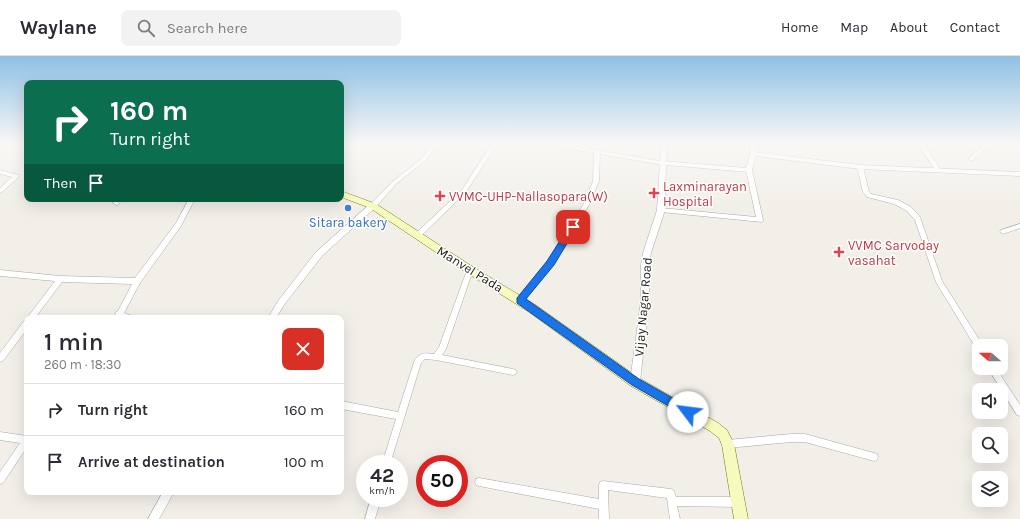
<!DOCTYPE html>
<meta charset="utf-8">
<style>
body{margin:0;font-family:Karla,sans-serif;background:#f2f2f3;color:#2b2b33;height:100vh;display:flex;flex-direction:column;font-size:15px;white-space:nowrap}
*{box-sizing:border-box;margin:0}
p{font-size:13px;color:#7c7c81}
.icon{flex:none;width:22px;height:22px;fill:none;stroke:currentColor;stroke-width:2;stroke-linecap:round;stroke-linejoin:round}
.map{position:relative;flex:1;overflow:hidden}
.drawer{position:absolute;left:24px;top:259px;width:320px;height:180px;display:flex;flex-direction:column;background:#fff;border-radius:8px;box-shadow:0 4px 16px #0002}
.drawer>*{flex:none}
.top-card{position:absolute;left:24px;top:24px;width:320px;height:122px;border-radius:8px;box-shadow:0 4px 16px #0002;background:#0b6e4f;color:#fff;overflow:hidden}
.needle{width:26px;rotate:290deg}
.tools{position:absolute;left:972px;top:283px;display:grid;gap:8px}
.tools a{display:grid;place-items:center;width:36px;height:36px;border-radius:8px;background:#fff;box-shadow:0 4px 16px #0002;font-size:20px}
.speed{position:absolute;left:356px;top:399px;display:flex;gap:8px;font-size:20px;font-weight:700;text-align:center}
.speed>*{display:grid;place-content:center;width:52px;height:52px;border-radius:50%;background:#fff;box-shadow:0 4px 16px #0002;line-height:1}
.speed small{font-size:10px;font-weight:400}
.speed .limit{border:6px solid #d22;background:#fff;color:#111}
.pin{position:absolute;display:grid;place-items:center;width:34px;height:34px;color:#fff;margin:-17px;border-radius:8px;box-shadow:0 2px 6px #0006}
.me{position:absolute;width:44px;margin:-22px;rotate:300deg;stroke-linejoin:round;filter:drop-shadow(0 0 3px #0008)}
.turn{display:flex;align-items:center;gap:14px;height:84px;padding:0 20px;font-size:18px}
.turn .icon{width:52px;height:52px;stroke-width:2.5}
.turn b{display:block;font-size:28px;line-height:34px}
.then{display:flex;align-items:center;height:38px;padding:0 20px;background:#0003;gap:8px;font-size:15px}
.round{display:grid;place-items:center;flex:none;width:42px;height:42px;border-radius:8px;background:#f2f2f3}
.headline{display:flex;align-items:center;justify-content:space-between;height:68px;padding:0 20px}
h1{font-size:24px;font-weight:600;line-height:30px}
ul{padding:0;list-style:none}
li{display:flex;align-items:center;gap:12px;height:52px;padding:0 20px;border-top:1px solid #e1e1e2}
li div{flex:1}
li b{display:block;font-size:15px}
li em{font-style:normal}
header{display:flex;align-items:center;gap:24px;box-sizing:border-box;height:56px;padding:0 20px;background:#fff;border-bottom:1px solid #e1e1e2}
header strong{font-size:19px}
nav{display:flex;gap:22px;margin-inline-start:auto;font-size:14px}
.search{width:280px;height:36px;background:#f2f2f3;display:flex;align-items:center;gap:10px;box-sizing:border-box;padding:0 14px;border-radius:8px;color:#7c7c81;font-size:15px}
.map>svg:first-child{display:block}
.lines{fill:none;stroke-linecap:round;stroke-linejoin:round}
.minor-casing{stroke:#a9a9a9;stroke-width:1}
.tertiary-casing{stroke:#a9a9a9;stroke-width:1}
.secondary-casing{stroke:#707d05;stroke-width:1}
.minor{fill:#fff;fill-rule:evenodd}
.tertiary{fill:#fff;fill-rule:evenodd}
.secondary{fill:#f7fabf;fill-rule:evenodd}
.route{fill:#1a73e8;stroke:#114b97}
.health-dot{fill:#e0444e;stroke:#fff;stroke-width:1.5}
.shop-dot{fill:#3f7fe0;stroke:#fff;stroke-width:1.5}
.labels{text-anchor:middle;dominant-baseline:central;stroke-width:3;stroke-linejoin:round;paint-order:stroke}
.health-label{font-size:13px;fill:#be3a42;stroke:#fff;text-anchor:start}
.shop-label{font-size:13px;fill:#366cbe;stroke:#fff}
.street-label{font-size:13px;fill:#222;stroke:#fff}
</style>
<header>
<strong>Waylane</strong>
<div class="search"><svg class="icon" aria-label="search" viewBox="0 0 24 24"><circle cx="10" cy="10" r="6"/><path d="M15 15l6 6"/></svg>Search here</div>
<nav><a>Home</a><a>Map</a><a>About</a><a>Contact</a></nav>
</header>
<div class="map">
<svg width="1020" height="463" viewBox="0 0 1020 463">
<rect width="100%" height="100%" fill="#f2efe9"/>
<g class="lines">
<g class="minor-casing">
<g id="minor">
<path d="M433,87H439L425,105L396,128L375,152H371L370,150L371,148L392,126L421,103Z"/>
<path d="M492,87H498L466,136L420,181H416L415,179L416,177L462,134Z"/>
<path d="M544,87H555L660,105L662,87H668L666,107L663,109L600,98L599,125L590,147L553,209L523,246H517L516,244L517,242L549,205L584,147L593,125L594,97L547,89Z"/>
<path d="M751,87H757L756,98L753,100L750,98Z"/>
<path d="M917,87H923L941,114L940,115H936Z"/>
<path d="M986,87H992L973,104H969V102Z"/>
<path d="M860,109L863,111L869,136L871,138L898,144L911,151L920,161L942,225L982,288L983,290H979V293L976,292L936,226L915,164L907,155L894,148L867,141L863,136L857,111Z"/>
<path d="M749,112L752,114L763,164L762,166L661,156L658,154L661,152L756,161L746,114Z"/>
<path d="M0,114L19,119L20,120L2,136L0,137V132L12,121L0,118Z"/>
<path d="M116,143H122L118,149H116L113,147Z"/>
<path d="M189,143H195L181,170L140,227L124,257L132,260L133,262H114L116,256L118,255L132,228L62,226L35,262H27L55,225L0,220V214L60,220L135,222L176,167Z"/>
<path d="M1020,168V172L1003,178L1000,176L1001,174Z"/>
<path d="M470,211L473,214L446,293L442,299L513,313L516,314L517,316L516,318L513,319L436,304L425,303L421,307L390,408H382L396,363L341,353V345L398,356L415,303C422,296 425,297 434,298L439,291L467,214Z"/>
<path d="M27,264V273L3,305L0,306V297L24,265Z"/>
<path d="M988,312H996L1020,349V360L1017,359Z"/>
<path d="M0,376L27,380V391L3,427L0,428V416L20,387L0,384Z"/>
<path d="M791,378H805L874,397L877,398L878,401L877,404L874,405L805,386H791L728,392L725,391L724,388L725,385L728,384Z"/>
<path d="M479,422L599,443V429L600,426L603,425L671,433L674,435L676,441H738L741,443L743,446L741,449L738,451L677,450L680,463H670L667,442L608,434L609,463H599V453L479,430L476,429L475,426L476,423Z"/>
<path d="M371,442H381L375,463H365Z"/>
</g>
</g>
<g class="tertiary-casing">
<g id="tertiary">
<path d="M753,96L860,109L1020,116V120L860,113L756,100L752,114L749,116L666,109L665,154L651,197L649,209V244L640,326L638,329L635,330L632,329L630,326L641,244V209L643,197L657,154L660,107L663,105L746,112L750,98Z"/>
<path d="M370,148H376L377,150L322,200L284,249L276,262H268L278,245L316,196Z"/>
<path d="M163,436H174L159,463H148Z"/>
</g>
</g>
<g class="secondary-casing">
<path id="secondary" d="M341,135L376,148L473,211L537,250L639,322L718,367L727,374L734,388L748,463H734L722,389L719,382L710,375L631,330L529,256L467,217L370,152L341,141Z"/>
</g>
<use href="#minor" class="minor"/>
<use href="#tertiary" class="tertiary"/>
<use href="#secondary" class="secondary"/>
</g>
<linearGradient id="sky" x2="0" y2="1"><stop stop-color="#8fc0e4"/><stop offset="0.58" stop-color="#f9f8f5"/><stop offset="1" stop-color="#f9f8f5" stop-opacity="0"/></linearGradient>
<rect width="1020" height="151" fill="url(#sky)"/>
<path class="route" d="M573,168L577,171L554,209L526,243L639,323L692,353L693,356L692,359L688,361L684,359L632,329L517,247V242L547,205L570,169Z"/>
<g class="health-dot">
<path d="M652 131h4v4h4v4h-4v4h-4v-4h-4v-4h4z"/>
<path d="M438 134h4v4h4v4h-4v4h-4v-4h-4v-4h4z"/>
<path d="M837 190h4v4h4v4h-4v4h-4v-4h-4v-4h4z"/>
</g>
<circle class="shop-dot" cx="348" cy="152" r="4"/>
<g class="labels">
<g class="health-label">
<text x="663" y="130">Laxminarayan<tspan x="663" dy="15">Hospital</tspan></text>
<text x="449" y="140">VVMC-UHP-Nallasopara(W)</text>
<text x="848" y="189">VVMC Sarvoday<tspan x="848" dy="15">vasahat</tspan></text>
</g>
<g class="shop-label">
<text x="348" y="166">Sitara bakery</text>
</g>
<g class="street-label">
<text transform="translate(470 213) rotate(32)">Manvel Pada</text>
<text transform="translate(643 251) rotate(-85)">Vijay Nagar Road</text>
</g>
</g>
</svg>
<div class="tools">
<a><svg class="needle" viewBox="-14 -14 28 28"><path d="M0-13l5 13h-10z" fill="#e53935"/><path d="M0 13l5-13h-10z" fill="#7c7c81"/></svg></a>
<a><svg class="icon" aria-label="sound" viewBox="0 0 24 24"><path d="M4 9h4l5-4v14l-5-4H4zM17 9q2 3 0 6"/></svg></a>
<a><svg class="icon" aria-label="search" viewBox="0 0 24 24"><circle cx="10" cy="10" r="6"/><path d="M15 15l6 6"/></svg></a>
<a><svg class="icon" aria-label="layers" viewBox="0 0 24 24"><path d="M12 4l9 5-9 5-9-5zM3 14l9 5 9-5"/></svg></a>
</div>
<div class="speed"><div>42<small>km/h</small></div><div class="limit">50</div></div>
<div class="pin" style="left:573px;top:171px;background:#d93025"><svg class="icon" aria-label="arrive" viewBox="0 0 24 24"><path d="M6 21V4h12l-3 4 3 4H6"/></svg></div>
<svg class="me" style="left:688px;top:356px" viewBox="-20 -20 40 40"><circle r="19" fill="#fff"/><path d="M0-13L10 11 0 6-10 11z" fill="#1a73e8"/></svg>
<div class="top-card">
<div class="turn"><svg class="icon" aria-label="right" viewBox="0 0 24 24"><path d="M7 20v-9h11M14 6l5 5-5 5"/></svg><div><b>160 m</b>Turn right</div></div>
<div class="then">Then<svg class="icon" aria-label="arrive" viewBox="0 0 24 24"><path d="M6 21V4h12l-3 4 3 4H6"/></svg></div>
</div>
<section class="drawer">
<div class="headline"><div><h1>1 min</h1><p>260 m · 18:30</p></div><a class="round" style="background:#d93025;color:#fff"><svg class="icon" aria-label="close" viewBox="0 0 24 24"><path d="M6 6l12 12M18 6L6 18"/></svg></a></div>
<ul>
<li><svg class="icon" aria-label="right" viewBox="0 0 24 24"><path d="M7 20v-9h11M14 6l5 5-5 5"/></svg><div><b>Turn right</b></div><em>160 m</em></li>
<li><svg class="icon" aria-label="arrive" viewBox="0 0 24 24"><path d="M6 21V4h12l-3 4 3 4H6"/></svg><div><b>Arrive at destination</b></div><em>100 m</em></li>
</ul>
</section>
</div>
